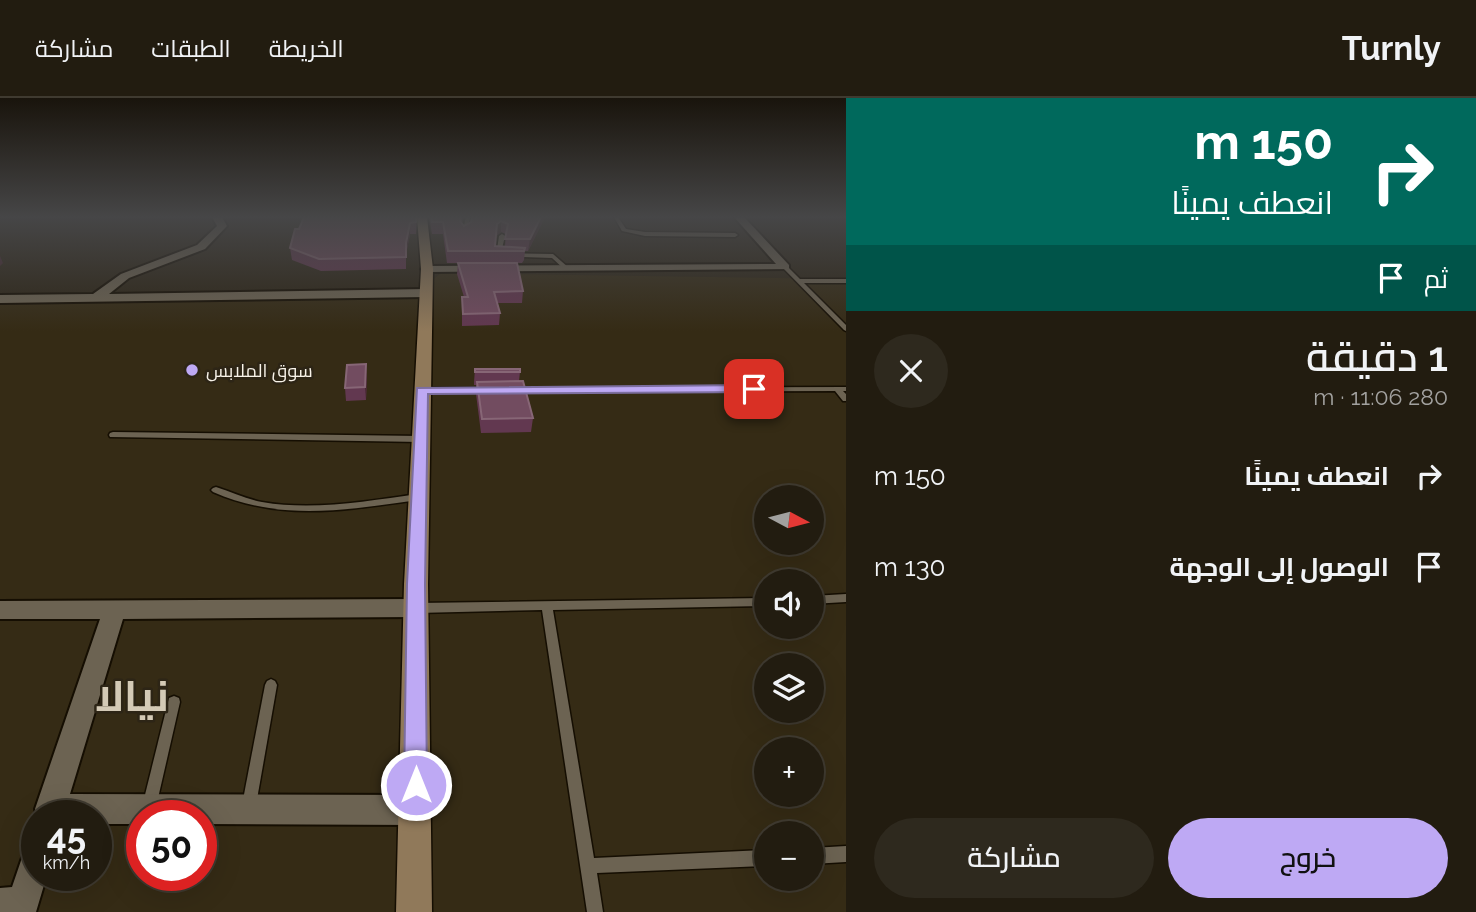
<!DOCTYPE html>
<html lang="ar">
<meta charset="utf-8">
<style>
body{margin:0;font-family:Raleway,Cairo,sans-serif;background:#2e291e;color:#f1f3f6;direction:rtl;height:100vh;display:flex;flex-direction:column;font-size:26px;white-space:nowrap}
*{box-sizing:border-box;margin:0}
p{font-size:23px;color:#a2a19f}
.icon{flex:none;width:38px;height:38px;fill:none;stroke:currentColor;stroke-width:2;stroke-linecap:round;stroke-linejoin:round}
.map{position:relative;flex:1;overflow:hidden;direction:ltr}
.side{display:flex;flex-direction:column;background:#221c10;width:630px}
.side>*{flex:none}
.guide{background:#00695c;color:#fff;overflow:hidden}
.needle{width:46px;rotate:97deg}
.buttons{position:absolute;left:754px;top:387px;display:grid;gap:14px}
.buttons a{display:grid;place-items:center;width:70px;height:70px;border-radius:50%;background:#221c10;box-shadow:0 7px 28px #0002,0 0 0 2px #3f3a30;font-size:35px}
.speed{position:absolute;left:21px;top:702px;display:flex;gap:14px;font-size:35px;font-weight:700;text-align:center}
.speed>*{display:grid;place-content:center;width:91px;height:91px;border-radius:50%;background:#221c10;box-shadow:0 7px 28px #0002,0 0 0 2px #3f3a30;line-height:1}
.speed small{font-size:18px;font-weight:400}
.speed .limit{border:10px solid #d22;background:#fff;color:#111}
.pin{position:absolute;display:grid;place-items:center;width:60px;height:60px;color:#fff;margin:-30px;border-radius:14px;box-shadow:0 4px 10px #0006}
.me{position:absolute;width:77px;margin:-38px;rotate:0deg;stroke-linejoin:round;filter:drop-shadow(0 0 5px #0008)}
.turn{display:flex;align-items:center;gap:24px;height:147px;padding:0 28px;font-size:32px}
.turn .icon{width:91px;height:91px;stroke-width:2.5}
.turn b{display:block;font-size:49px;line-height:60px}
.then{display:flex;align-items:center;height:66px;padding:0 28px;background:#0003;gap:14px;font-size:26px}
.round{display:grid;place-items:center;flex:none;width:74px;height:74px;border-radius:37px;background:#2e291e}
.overview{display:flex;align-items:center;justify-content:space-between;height:119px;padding:0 28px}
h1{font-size:42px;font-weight:600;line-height:52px}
.primary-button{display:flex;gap:14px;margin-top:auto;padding:14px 28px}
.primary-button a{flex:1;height:80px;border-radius:42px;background:#bea9f4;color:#111;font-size:28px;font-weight:600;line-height:80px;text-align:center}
.primary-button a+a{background:#2e291e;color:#f1f3f6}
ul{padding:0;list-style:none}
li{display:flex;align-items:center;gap:21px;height:91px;padding:0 28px}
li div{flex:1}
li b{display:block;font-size:26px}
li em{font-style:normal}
header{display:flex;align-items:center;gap:42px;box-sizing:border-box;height:98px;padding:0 35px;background:#221c10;border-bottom:2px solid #3f3a30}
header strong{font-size:33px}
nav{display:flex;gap:38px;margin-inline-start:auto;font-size:24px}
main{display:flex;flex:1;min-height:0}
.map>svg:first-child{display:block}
.built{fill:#352b15;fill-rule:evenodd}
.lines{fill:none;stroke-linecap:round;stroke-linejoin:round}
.lane-casing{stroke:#150e02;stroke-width:3}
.street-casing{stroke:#150e02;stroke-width:4}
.secondary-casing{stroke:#150e02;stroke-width:3}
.lane{fill:#6c6352;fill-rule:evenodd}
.street{fill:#6c6352;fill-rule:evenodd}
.secondary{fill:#90795a;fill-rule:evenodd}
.wall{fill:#623850;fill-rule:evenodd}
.shaded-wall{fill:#462832}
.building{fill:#724c60;stroke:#876676;stroke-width:2}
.route{fill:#bea9f4;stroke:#7c6e9f;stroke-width:2}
.poi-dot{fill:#bea9f4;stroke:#2d2516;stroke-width:2.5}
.labels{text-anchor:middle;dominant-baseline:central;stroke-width:5;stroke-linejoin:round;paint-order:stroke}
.far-poi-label{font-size:18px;fill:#f8f3e9;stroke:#2d2516;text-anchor:start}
.near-town-label{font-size:42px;font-weight:bold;fill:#d4cab6;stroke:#2d2516}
</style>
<header>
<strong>Turnly</strong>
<nav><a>الخريطة</a><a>الطبقات</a><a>مشاركة</a></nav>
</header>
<main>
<section class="side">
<div class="guide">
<div class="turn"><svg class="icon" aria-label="right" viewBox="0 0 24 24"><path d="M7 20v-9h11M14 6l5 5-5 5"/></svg><div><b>150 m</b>انعطف يمينًا</div></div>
<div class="then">ثم<svg class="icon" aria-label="arrive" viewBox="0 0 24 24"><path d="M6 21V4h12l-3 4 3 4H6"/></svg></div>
</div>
<div class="overview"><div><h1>1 دقيقة</h1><p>280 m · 11:06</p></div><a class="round"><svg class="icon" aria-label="close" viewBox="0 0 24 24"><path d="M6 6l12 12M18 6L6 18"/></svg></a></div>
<ul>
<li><svg class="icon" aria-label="right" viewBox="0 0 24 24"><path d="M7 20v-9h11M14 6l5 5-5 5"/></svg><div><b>انعطف يمينًا</b></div><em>150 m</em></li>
<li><svg class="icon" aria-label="arrive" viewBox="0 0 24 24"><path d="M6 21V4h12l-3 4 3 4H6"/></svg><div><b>الوصول إلى الوجهة</b></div><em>130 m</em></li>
</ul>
<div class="primary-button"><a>خروج</a><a>مشاركة</a></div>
</section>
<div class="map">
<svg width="846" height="814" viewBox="0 0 846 814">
<rect width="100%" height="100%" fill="#2d2516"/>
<path class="built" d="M441,175L846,181V814H0V203L409,201ZM766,399H812V444H766ZM766,483H812V528H766ZM766,567H812V612H766ZM766,651H812V696H766ZM37,718H96V777H37ZM142,718H201V777H142ZM766,735H812V780H766Z"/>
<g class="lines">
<g class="lane-casing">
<g id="lane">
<path d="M466,119H470L468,135L465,137L462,135Z"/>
<path d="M614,119H618L626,131L645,134L735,135L738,137L735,139L645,138L622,133Z"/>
<path d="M502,136L505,138L501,155L553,156L569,170L564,171L552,160L496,158L499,138Z"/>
<path d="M783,168H787L800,181H846V185H804L846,227V233L844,232L783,170Z"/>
<path d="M846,289V293H843L846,296V303H843L835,293L513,294L509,292L513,290Z"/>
<path d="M418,290H487L491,292L487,294H421L417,292Z"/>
<path d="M113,334L421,338L425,341L421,344L110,339L109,337L110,335Z"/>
<path d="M216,389C232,394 246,401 262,404C313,413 367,403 418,396L423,399L418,402C345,412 282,424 213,394L211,392L213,390Z"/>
<path d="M846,496V504L812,506V498Z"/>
<path d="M766,500V508L553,512L594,760L766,752V768L597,775L603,814H587L542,512L417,515L413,513L411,510L413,507L417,505Z"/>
<path d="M271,581L275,583L277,587L256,707L254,712L249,714L244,712L242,707L265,587L267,583Z"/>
<path d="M174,598L179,600L180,604L156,709L154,714L149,716L144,714L142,709L168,604L169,600Z"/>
<path d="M846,748V764L812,766V750Z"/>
</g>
</g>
<g class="street-casing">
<g id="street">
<path d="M212,119H222L227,128L205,151L129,180L109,196L426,191L432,195L426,199L0,205V197L93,196L121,176L197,147L217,128Z"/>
<path d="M734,119H744L789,167V171L427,174L421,171L427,168L776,166Z"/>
<path d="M416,501L424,504L427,510L424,516L416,519L123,521L70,696L416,697L426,702L431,712L426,722L416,727L201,726V718H142V726H96V718H37V724L35,711L100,521H0V503Z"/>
<path d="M37,744V777H47L36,814H0V790L12,789L26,748Z"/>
</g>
</g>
<g class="secondary-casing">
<path id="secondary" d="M417,119H427L433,171L428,486L432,814H396L404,486L421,171Z"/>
</g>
<use href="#lane" class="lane"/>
<use href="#street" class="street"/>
<use href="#secondary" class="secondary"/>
</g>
<g class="wall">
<path d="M417,119L416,136H410L406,156V171L321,173L292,162L290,150L299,131Z"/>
<path d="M429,119H463L462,125L464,128L471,124L472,119H545L528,153H525L524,162L522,165H447L443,136H432ZM501,134L506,136L505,148H495L496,138Z"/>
<path d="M458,165L523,193L522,205H497L500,215L499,227L462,228V199H464L457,176Z"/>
<path d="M475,271L520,274L519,283L533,320L531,334L481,335L476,296V287H474V284Z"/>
<path d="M367,279L366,302L346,303L345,290Z"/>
</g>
<g class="shaded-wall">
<path d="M541,119H545L528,153L530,141Z"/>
<path d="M501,123V134L496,138L494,160L497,126Z"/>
<path d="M410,125V136L406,157V145Z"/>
<path d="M0,158L3,165L0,168Z"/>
<path d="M366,266L367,279L366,302L365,289Z"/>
</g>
<g class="building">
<path d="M304,119H416V124L410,125L406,145V159L319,161L290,150L295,131H299Z"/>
<path d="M431,119H461L460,123L464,128L471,124L472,119H541L530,141H505L508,126L501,123L497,126L495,148L525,150L524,153H448L443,124H432Z"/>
<path d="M458,165H517L523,193L494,194L500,215L463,216L462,199H468Z"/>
<path d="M366,266L365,289L345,290L347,267Z"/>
<rect x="475" y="271" width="45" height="3"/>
<path d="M523,283L533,320L482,321L477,284Z"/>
</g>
<linearGradient id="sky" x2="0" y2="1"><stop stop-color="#19140c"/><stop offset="0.51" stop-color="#464647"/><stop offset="1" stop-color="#464647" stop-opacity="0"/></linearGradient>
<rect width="846" height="233" fill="url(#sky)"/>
<path class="route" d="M754,287L758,288V294L428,296L425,486L427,687L424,695L416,698L407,695L404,687L407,486L417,290Z"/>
<circle class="poi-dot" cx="192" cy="272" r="7"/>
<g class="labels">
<g class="far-poi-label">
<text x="206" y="272">سوق الملابس</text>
</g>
<g class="near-town-label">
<text x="132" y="598">نيالا</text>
</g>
</g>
</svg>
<div class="buttons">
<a><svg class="needle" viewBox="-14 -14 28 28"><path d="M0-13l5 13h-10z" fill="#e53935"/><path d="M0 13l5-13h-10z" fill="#a2a19f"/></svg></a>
<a><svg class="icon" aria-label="sound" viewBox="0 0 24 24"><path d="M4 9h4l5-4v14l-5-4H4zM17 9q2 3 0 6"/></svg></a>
<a><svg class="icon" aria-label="layers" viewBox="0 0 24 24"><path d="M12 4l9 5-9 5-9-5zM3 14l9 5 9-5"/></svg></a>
<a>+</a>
<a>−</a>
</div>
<div class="speed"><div>45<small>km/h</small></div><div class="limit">50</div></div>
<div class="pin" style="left:754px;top:291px;background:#d93025"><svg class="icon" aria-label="arrive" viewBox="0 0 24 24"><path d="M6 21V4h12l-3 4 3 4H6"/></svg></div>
<svg class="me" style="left:416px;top:687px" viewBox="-20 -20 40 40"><circle r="17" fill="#bea9f4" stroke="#fff" stroke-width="3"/><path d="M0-11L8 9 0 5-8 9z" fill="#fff"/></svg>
</div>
</main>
